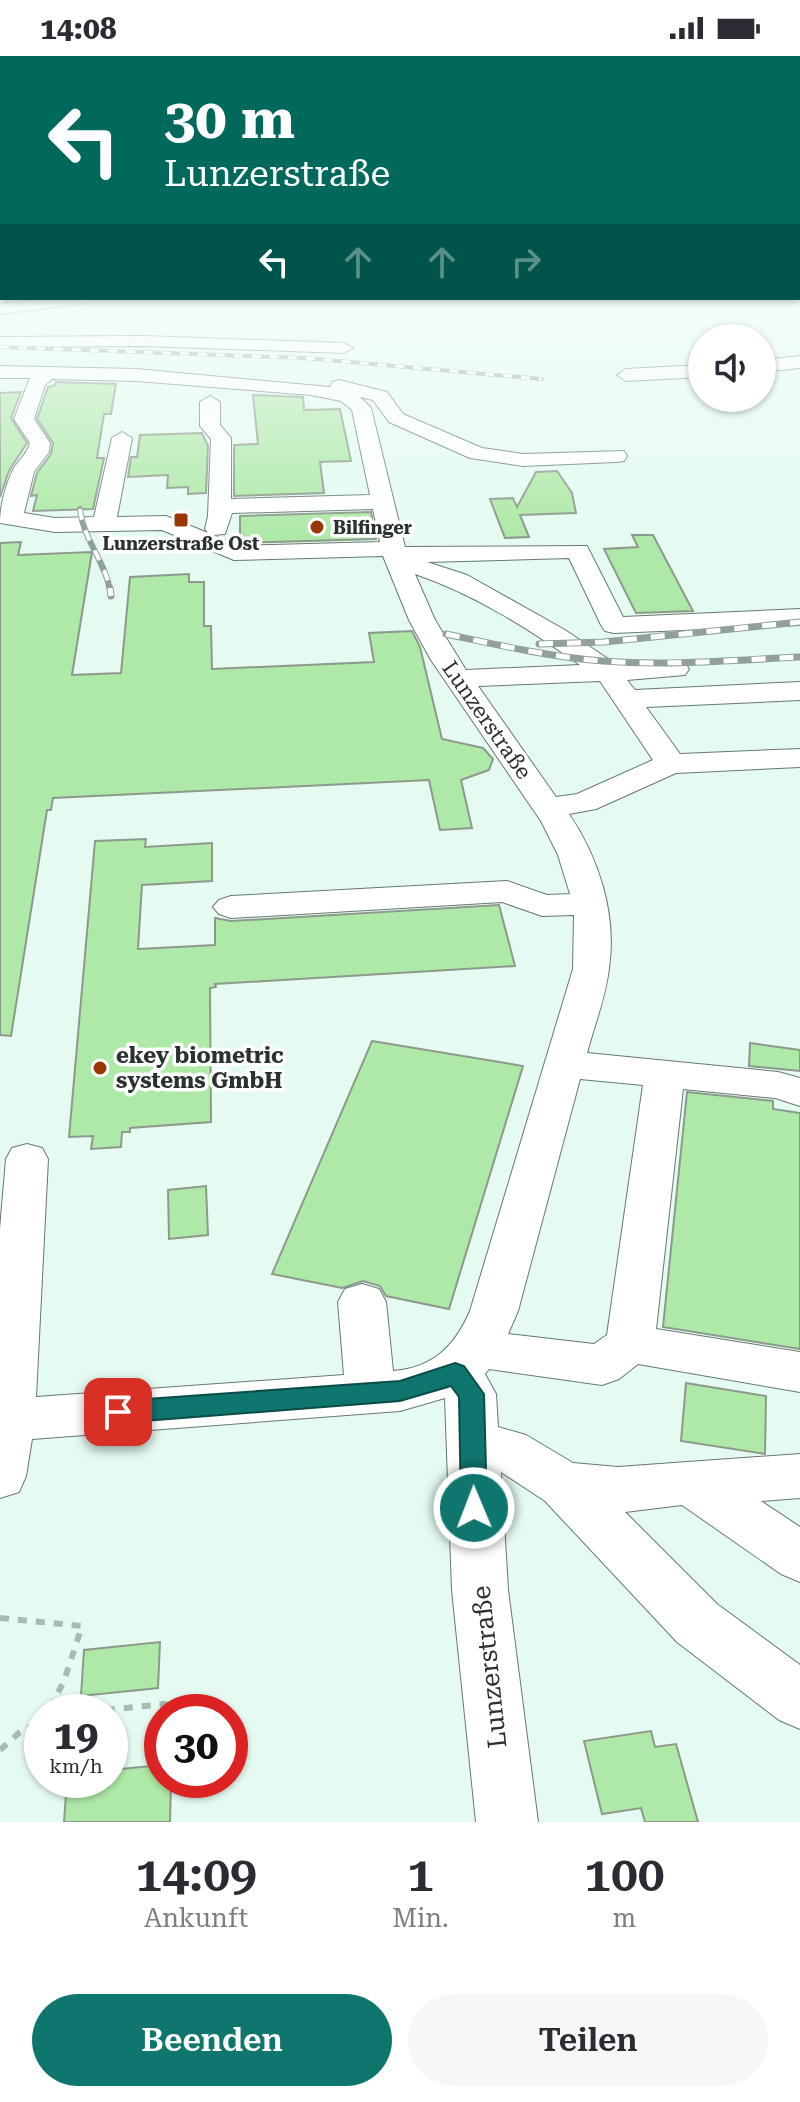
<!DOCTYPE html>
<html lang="de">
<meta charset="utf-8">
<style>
body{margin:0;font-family:"Roboto Serif",serif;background:#f7f7f7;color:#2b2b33;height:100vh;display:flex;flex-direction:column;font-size:30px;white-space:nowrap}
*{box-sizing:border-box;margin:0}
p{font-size:26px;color:#7c7c81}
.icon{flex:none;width:44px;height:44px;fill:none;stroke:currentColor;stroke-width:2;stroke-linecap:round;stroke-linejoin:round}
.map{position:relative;height:1766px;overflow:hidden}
.sheet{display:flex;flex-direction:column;background:#fff;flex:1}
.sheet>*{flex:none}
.guide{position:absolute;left:0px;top:0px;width:800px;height:244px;box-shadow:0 2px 6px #0004;background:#00695c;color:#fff;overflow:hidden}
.controls{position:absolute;left:688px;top:268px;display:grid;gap:16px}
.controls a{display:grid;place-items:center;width:88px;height:88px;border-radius:50%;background:#fff;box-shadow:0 2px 6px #0004;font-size:40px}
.speed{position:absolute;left:24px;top:1638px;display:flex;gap:16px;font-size:40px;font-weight:700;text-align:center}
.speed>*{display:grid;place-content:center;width:104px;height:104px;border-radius:50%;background:#fff;box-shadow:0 2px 6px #0004;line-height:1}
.speed small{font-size:20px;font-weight:400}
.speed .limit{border:12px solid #d22;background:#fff;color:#111}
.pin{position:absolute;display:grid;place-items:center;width:68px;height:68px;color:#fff;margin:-34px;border-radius:16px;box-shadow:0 4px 12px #0006}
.me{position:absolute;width:88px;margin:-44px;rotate:359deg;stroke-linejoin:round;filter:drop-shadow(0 0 6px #0008)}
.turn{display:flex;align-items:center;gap:28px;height:168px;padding:0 32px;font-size:36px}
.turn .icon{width:104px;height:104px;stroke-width:2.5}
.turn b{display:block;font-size:56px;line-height:68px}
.lanes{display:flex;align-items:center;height:76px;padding:0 32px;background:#0003;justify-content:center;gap:40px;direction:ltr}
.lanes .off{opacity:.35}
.eta{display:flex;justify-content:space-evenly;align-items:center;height:136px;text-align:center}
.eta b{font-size:48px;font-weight:600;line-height:56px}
.action{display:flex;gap:16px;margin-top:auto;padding:16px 32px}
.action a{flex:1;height:92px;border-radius:48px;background:#0f766e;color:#fff;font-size:32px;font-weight:600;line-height:92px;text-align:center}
.action a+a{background:#f7f7f7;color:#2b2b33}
.status{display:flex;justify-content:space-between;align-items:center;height:56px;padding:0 40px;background:#fff;direction:ltr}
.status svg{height:22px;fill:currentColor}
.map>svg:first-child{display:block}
.building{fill:#afe9a8;stroke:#8d998b;stroke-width:2}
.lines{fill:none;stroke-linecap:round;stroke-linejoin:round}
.minor-casing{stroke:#667971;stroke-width:2}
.path{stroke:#a8bab2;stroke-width:6;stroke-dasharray:9 9;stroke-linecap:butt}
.minor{fill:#fff;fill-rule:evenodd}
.rail-far2-casing{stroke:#91a099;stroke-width:4}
.rail-far1-casing{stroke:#91a099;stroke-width:6}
.rail-casing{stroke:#91a099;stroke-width:7}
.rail-far2{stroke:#fff;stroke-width:3;stroke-dasharray:9;stroke-linecap:butt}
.rail-far1{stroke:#fff;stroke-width:4;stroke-dasharray:11;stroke-linecap:butt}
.rail{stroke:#fff;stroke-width:5;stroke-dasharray:14;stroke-linecap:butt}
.route{fill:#0f766e;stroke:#0a4d48;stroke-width:2}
.poi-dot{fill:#9a3603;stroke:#fff;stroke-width:3}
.labels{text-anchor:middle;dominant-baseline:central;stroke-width:7;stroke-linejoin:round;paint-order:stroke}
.far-poi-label{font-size:18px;font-weight:bold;fill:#2a322f;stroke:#fff;text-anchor:start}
.street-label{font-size:22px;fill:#2a322f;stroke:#fff}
.poi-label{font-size:22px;font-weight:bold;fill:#2a322f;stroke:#fff;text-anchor:start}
.near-street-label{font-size:26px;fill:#2a322f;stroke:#fff}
</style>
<div class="status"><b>14:08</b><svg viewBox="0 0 49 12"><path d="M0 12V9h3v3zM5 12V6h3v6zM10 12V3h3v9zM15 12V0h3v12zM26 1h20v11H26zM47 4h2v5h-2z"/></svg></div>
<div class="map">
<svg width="800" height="1766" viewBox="0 0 800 1766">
<rect width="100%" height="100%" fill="#e5fbf1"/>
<g class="building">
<path d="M56,326L116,328L111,358H104L97,402H104L93,453L33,455L37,439L31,440L37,417L51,398L53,387L37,363L48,331L55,329Z"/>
<path d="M21,336L11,362L27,387L9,415L0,441V337Z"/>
<path d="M253,339L303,341L304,354L340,353L351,405L320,406L324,437L234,440V389L258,388Z"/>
<path d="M202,377L208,390L206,437L188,438V431L167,432L168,419L128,421L131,401H137L140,379Z"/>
<path d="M557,415L572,437L576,457L520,459L529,481L505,482L490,443L513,442L517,451L536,416Z"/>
<path d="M371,456L376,483L240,487V460Z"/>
<path d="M632,479H653L693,555L636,557L604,493L638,491Z"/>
<path d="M21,486L18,499L92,496L72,619L121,617L130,521L189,518V526H204V570H211L212,613L374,606L369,577L412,575L420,591L442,683L483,692L493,703L489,714L461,724L472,772L440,774L429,724L53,742L51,754H47L11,980L0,979V487Z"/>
<path d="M146,783L145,791L212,787V825L142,829L138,893L215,889V862L231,865L499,849L515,910L215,928L216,931L210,932L211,1066L130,1072V1076H122L121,1091L91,1093L93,1080L69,1081L95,785Z"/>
<path d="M372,985L523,1010L449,1253L386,1240L380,1230L363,1225L342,1232L272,1218Z"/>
<path d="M750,987L800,994V1015L749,1010Z"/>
<path d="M687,1036L773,1045V1053L800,1057V1293L663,1271Z"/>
<path d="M206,1130L208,1179L169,1183L168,1134Z"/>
<path d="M686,1327L766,1340L765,1398L681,1385Z"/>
<path d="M160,1586L158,1632L81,1640L84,1594Z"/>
<path d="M651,1675L655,1691L676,1688L698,1766H645L641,1752L602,1758L584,1685Z"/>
<path d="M162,1709V1724H171L170,1766H64L67,1724H110V1714Z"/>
</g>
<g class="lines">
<g class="minor-casing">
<g id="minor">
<path d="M48,242H96L88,247L0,258V248Z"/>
<path d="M143,280L344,287L353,292L344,297L143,290L0,291V281Z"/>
<path d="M800,300V312L762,316V304Z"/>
<path d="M702,309V321L626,325L617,319L626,313Z"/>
<path d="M0,310L136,313L330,331L332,326L339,324L387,336L403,358L482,392L523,398L624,395L627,400L624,405L616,406L523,410L470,402L389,366L373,344L360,341L371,352L405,491L587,490L623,561L800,553V569L614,577L605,575L601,569L569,502L427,506L467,519L565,574L614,607L675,605L685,607L689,613L685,619L627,624L635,634L800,626V644L646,651L680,698L800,693V711L676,717L596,753L569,758C599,802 617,859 609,912C606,941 594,970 587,997L778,1016L800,1022V1050L775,1042L683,1033L656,1273L800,1296V1336L638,1308L619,1323L602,1329L489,1313L485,1318L496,1338L498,1371L526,1379L573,1407L618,1411L800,1398V1442L761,1445L800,1471V1526L781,1518L682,1449L625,1456L717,1548L800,1609V1673L779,1664L677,1586L545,1445L501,1416L508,1534L538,1766H476L452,1534L445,1342L400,1355L32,1383L26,1420L19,1436L0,1442V1173L6,1103L12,1092L27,1088L42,1092L48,1103L36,1341L344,1319L338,1246L345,1233L362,1228L379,1233L386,1246L393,1315C433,1312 455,1290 470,1255L573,913L574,859L542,860L502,846L231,862L219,858L213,851L219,844L231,840L507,825L547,839L570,838L558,799L541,765L431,604L409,564L383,500L234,504L162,474L55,476L0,467C0,451 5,431 12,416C17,405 27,399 30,387L14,363L30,322H0ZM52,323L136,325L311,339L341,345L352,354L370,439L231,443V382L220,369V346L210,340L200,346V370L211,383L208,460L205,473L208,477L166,460L117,461L132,382L122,376L112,382L94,461L55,462L24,457L34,416L49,396L50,387L34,363L45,329ZM373,453L380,486L237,490L213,479L225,478L232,457ZM415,518C474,538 529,573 580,609L466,614L435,564ZM600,625L653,704L577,738L556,741L478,630ZM580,1023L643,1029L607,1279L594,1288L508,1278L518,1255Z"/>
</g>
</g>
<g class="path">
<path d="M0,1562L82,1570L64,1625L48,1656"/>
<path d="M88,1656L164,1648L208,1656"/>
<path d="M230,1665L244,1670"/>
<path d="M0,1694L20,1676L42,1665"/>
</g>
<use href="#minor" class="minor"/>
<g class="rail-far2-casing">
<path id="rail-far2" d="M0,291L305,302L542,323"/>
</g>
<g class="rail-far1-casing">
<path id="rail-far1" d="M80,453C83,483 105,505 110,534"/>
</g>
<g class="rail-casing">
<g id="rail">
<path d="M110,532L111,540"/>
<path d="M446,578C498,589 550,601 603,605C669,610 735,604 800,601"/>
<path d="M539,588L604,586L800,566"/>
</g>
</g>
<use href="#rail-far2" class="rail-far2"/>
<use href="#rail-far1" class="rail-far1"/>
<use href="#rail" class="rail"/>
</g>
<linearGradient id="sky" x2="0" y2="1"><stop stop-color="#85c6ee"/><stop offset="0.48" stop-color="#f3fdf9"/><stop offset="1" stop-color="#f3fdf9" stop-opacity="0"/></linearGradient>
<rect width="800" height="477" fill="url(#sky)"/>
<path class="route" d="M455,1307L464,1310L484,1338L487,1452L484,1461L474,1464L464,1461L461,1452L459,1341L451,1330L400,1345L118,1367L109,1363L105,1356L109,1349L118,1345L400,1325Z"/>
<g class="poi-dot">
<rect x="173" y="456" width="16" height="16" rx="4"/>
<circle cx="317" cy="471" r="8"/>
<circle cx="100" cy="1012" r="8"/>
</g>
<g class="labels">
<g class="far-poi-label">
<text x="333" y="471">Bilfinger</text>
<text x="181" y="487" text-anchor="middle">Lunzerstraße Ost</text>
</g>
<g class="street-label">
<text transform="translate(487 664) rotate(55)">Lunzerstraße</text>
</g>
<g class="poi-label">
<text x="116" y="999">ekey biometric<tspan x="116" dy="25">systems GmbH</tspan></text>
</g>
<g class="near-street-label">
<text transform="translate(489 1611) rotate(-96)">Lunzerstraße</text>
</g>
</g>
</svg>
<div class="controls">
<a><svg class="icon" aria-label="sound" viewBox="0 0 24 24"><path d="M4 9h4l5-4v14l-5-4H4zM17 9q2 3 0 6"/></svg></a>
</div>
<div class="speed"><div>19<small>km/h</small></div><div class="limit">30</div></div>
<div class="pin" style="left:118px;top:1356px;background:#d93025"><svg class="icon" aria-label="arrive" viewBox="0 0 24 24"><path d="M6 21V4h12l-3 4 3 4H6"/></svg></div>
<svg class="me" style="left:474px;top:1452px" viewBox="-20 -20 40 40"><circle r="17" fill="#0f766e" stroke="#fff" stroke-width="3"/><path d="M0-11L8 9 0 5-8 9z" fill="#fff"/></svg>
<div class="guide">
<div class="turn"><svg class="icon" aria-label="left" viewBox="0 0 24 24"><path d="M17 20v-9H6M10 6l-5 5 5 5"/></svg><div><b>30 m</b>Lunzerstraße</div></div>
<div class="lanes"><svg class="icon" aria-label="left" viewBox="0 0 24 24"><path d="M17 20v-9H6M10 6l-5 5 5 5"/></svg><svg class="icon off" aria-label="ahead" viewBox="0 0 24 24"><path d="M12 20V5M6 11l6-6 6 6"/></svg><svg class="icon off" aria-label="ahead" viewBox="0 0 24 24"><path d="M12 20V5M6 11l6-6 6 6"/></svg><svg class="icon off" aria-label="right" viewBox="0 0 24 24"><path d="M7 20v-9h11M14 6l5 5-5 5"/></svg></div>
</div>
</div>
<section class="sheet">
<div class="eta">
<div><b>14:09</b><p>Ankunft</p></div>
<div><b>1</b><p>Min.</p></div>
<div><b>100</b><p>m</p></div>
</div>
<div class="action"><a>Beenden</a><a>Teilen</a></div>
</section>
